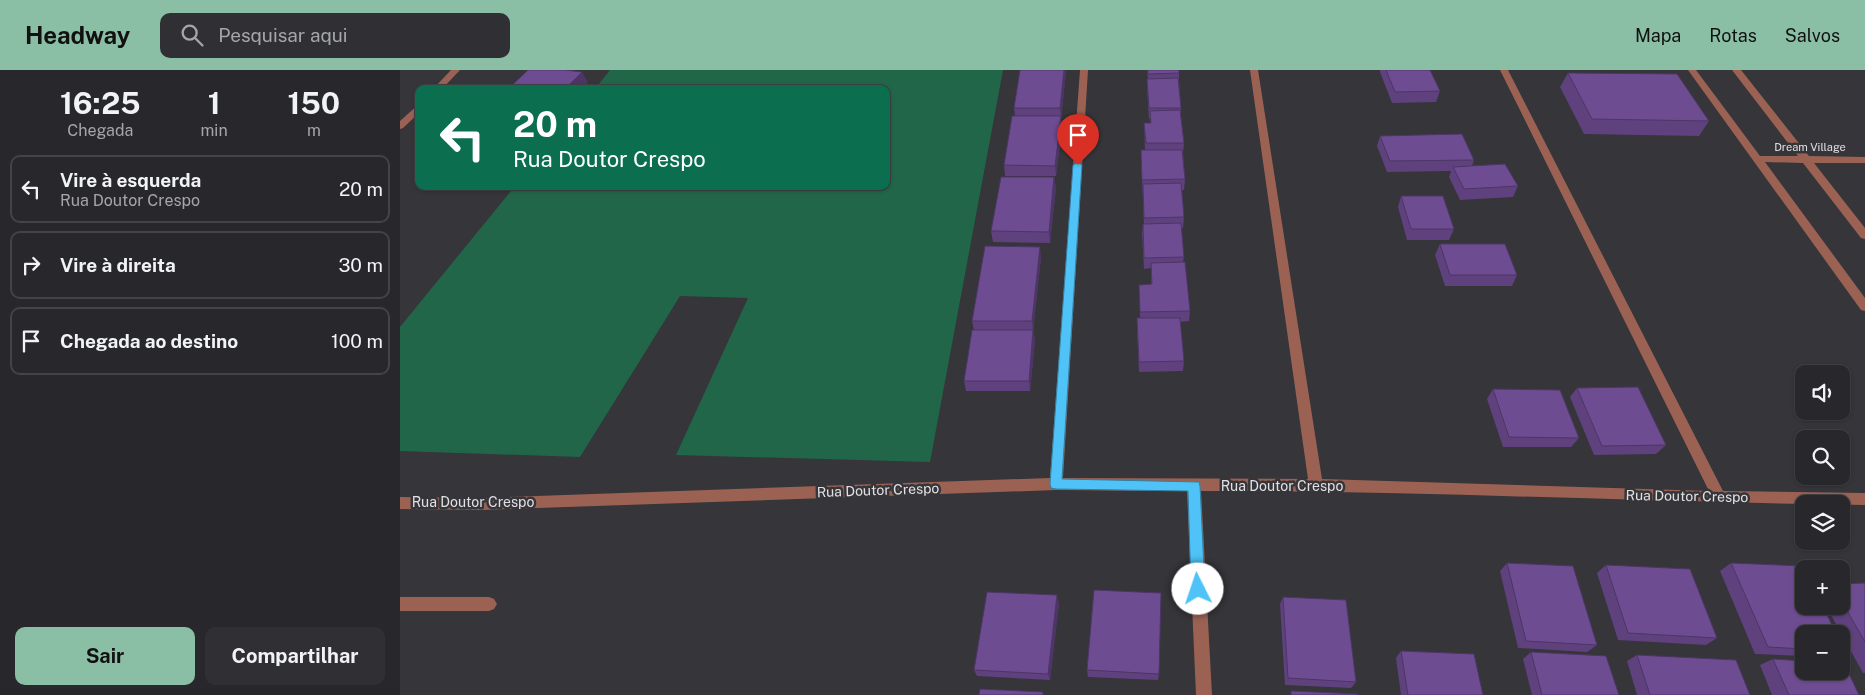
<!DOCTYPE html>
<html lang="pt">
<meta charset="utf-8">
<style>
body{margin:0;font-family:"Public Sans",sans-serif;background:#303034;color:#f1f3f6;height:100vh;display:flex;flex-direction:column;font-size:19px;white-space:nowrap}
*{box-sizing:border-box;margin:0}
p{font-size:16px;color:#a5a6a9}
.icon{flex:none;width:28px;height:28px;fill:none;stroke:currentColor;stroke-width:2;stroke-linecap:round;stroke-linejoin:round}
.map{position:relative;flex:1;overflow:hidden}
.drawer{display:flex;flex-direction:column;background:#28282c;width:400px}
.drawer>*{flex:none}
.top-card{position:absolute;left:15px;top:15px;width:475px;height:105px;border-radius:10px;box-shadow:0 1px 4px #0004,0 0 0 1px #444448;background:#0b6e4f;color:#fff;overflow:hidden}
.controls{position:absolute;left:1395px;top:295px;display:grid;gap:10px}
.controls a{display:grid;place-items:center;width:55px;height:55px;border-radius:10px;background:#28282c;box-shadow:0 1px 4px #0004,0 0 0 1px #444448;font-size:25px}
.pin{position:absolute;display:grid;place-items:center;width:42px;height:42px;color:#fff;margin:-51px -21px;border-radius:50% 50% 50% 0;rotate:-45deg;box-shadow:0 0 5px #0007}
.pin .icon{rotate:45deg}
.me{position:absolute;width:55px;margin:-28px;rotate:356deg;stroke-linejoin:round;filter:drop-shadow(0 0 4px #0008)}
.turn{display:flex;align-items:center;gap:18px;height:105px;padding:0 15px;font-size:22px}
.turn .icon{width:65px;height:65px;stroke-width:2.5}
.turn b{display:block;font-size:35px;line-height:42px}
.eta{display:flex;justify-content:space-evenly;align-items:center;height:85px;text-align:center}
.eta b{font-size:30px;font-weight:700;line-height:35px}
.action{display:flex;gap:10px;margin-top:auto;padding:10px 15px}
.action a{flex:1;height:58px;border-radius:10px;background:#8abfa5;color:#111;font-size:20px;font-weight:700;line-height:58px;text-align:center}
.action a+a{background:#303034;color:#f1f3f6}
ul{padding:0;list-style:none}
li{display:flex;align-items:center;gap:15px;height:68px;margin:0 10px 8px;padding:0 5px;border:2px solid #444448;border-radius:10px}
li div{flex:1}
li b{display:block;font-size:19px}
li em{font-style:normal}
header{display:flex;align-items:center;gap:30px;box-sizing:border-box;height:70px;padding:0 25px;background:#8abfa5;color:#111}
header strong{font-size:24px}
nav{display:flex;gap:28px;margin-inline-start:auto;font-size:18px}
.search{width:350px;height:45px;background:#303034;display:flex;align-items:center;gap:12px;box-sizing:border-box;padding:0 18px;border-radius:10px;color:#a5a6a9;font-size:19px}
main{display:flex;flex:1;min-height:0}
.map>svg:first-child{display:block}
.green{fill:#22664a}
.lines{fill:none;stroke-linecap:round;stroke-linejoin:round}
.minor{fill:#9b6254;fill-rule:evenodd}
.wall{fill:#5f417e}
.shaded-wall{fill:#4d3566}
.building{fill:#6e4c92;stroke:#4d3566}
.route{fill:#4fc3f7;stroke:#337fa1}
.labels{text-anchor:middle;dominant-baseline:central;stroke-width:5;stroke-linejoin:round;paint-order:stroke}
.far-street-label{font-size:11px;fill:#e1e1e4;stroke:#35353a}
.street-label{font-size:14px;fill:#e1e1e4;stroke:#35353a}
</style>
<header>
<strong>Headway</strong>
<div class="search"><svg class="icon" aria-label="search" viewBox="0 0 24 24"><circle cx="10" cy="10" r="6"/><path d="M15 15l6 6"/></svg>Pesquisar aqui</div>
<nav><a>Mapa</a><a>Rotas</a><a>Salvos</a></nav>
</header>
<main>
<section class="drawer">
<div class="eta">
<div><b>16:25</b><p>Chegada</p></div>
<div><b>1</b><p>min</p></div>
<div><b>150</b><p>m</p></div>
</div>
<ul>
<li><svg class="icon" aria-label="left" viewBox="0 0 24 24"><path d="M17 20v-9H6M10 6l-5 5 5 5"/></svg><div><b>Vire à esquerda</b><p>Rua Doutor Crespo</p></div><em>20 m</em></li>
<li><svg class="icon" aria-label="right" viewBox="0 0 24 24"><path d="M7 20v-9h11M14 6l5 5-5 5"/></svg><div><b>Vire à direita</b></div><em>30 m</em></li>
<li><svg class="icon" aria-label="arrive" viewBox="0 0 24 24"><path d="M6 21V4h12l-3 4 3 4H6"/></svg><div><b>Chegada ao destino</b></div><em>100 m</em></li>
</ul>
<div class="action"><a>Sair</a><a>Compartilhar</a></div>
</section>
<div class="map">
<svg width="1465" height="625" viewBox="0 0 1465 625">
<rect width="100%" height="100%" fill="#35353a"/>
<path class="green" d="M210,0H603L530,392L276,385L348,228L280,226L180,387L0,381V257L115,116H486V19H195Z"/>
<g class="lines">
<g class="minor">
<path d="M51,0H60L42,19H33Z"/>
<path d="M680,0H688L663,408L908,409L850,0H858L922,409L1309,421L1100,0H1108L1323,421L1465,423V435C1247,432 1022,421 801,421L812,625H796L787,421L656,420L81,440L0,439V427L81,428L650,408Z"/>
<path d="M1288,0H1296L1360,86H1398L1332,0H1341L1409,86L1465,87V93H1414L1465,158V169L1461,168L1403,93L1365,92L1465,228V241L1461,240Z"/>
<path d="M19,34V43L3,58L0,59V51Z"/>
<path d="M0,527H89L94,529L97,534L94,539L89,541H0Z"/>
</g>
</g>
<g class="wall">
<path d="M620,0H666L661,49L662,57L656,106H605L604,95L615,46L614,38Z"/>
<path d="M747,0H779V11L781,38V46L784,73L783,83L785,109L784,120H782L784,147L783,158H781L784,187L783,192L790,241L789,251L780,252L784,291L783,301L739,302L737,259V248H740L739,215H751V198L744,199L742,164L743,154H744L741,91V80H745L744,53H750V49H749L747,19V9H748Z"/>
<path d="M980,0H1030L1040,21L1036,32L992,33L980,2Z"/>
<path d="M1168,3L1309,51L1299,66L1184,64L1160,17Z"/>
<path d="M980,66L1074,90L1072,96L1118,116L1113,127L1060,130L1049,107L1051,101L987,102L977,76Z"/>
<path d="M654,107L656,118L650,173L593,172L591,161Z"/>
<path d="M1001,126L1054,159L1049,170H1007L998,137Z"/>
<path d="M1040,174L1117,205L1112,216H1045L1035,185Z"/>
<path d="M641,187L633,261L635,270L630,321H566L564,311L574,260L572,251Z"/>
<path d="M1177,318L1266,375L1256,384L1194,385L1170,327Z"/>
<path d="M1093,319L1179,368L1171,377H1103L1087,329Z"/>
<path d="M1107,493L1197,575L1187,582L1118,578L1100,501Z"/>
<path d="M1331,493L1404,564V586L1355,584L1320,501Z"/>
<path d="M1206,495L1317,568L1306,575L1218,570L1197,503Z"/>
<path d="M1465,513V603H1463L1426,536H1441V514Z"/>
<path d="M883,527L956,612L951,618L885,615L880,534Z"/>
<path d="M659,533L650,610L577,606L574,600Z"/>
<path d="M1001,581L1083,625H1001L996,588Z"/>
<path d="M1131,582L1219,625H1132L1123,589Z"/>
<path d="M1237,585L1350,625H1237L1227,591Z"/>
<path d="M1373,589L1459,625H1372L1360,595Z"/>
<path d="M687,600L759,604L758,610L688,607Z"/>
</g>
<g class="shaded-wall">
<path d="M664,0H666V3L661,49L660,38Z"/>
<path d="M182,2L188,12L182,19H165Z"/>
<path d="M661,46L662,57L656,106L655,96Z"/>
<path d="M654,107L656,118L650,173L649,162Z"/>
<path d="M640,177L641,187L633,261L635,270L630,321L629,311L633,261L632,251Z"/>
<path d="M657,525L659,533L650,610L648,604Z"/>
</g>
<g class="building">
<path d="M128,0H165L182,2L165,19H108Z"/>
<path d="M620,0H664L660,38H614Z"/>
<path d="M748,0H779V3L748,4Z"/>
<path d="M986,0H1030L1040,21L995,22Z"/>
<path d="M1168,3L1277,4L1309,51L1192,49Z"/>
<path d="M778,8L781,38H749L747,9Z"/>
<path d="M780,40L784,73H746L744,53H751L750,41Z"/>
<path d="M612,46H661L655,96L604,95Z"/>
<path d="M1062,64L1074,90L990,91L980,66Z"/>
<path d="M741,80H782L785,109L742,110Z"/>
<path d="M1105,94L1118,116L1064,119L1053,97Z"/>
<path d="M601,107H654L649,162L591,161Z"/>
<path d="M781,113L784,147L744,148L743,114Z"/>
<path d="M1001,126H1043L1054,159H1011Z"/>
<path d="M781,153L784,187L744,188L743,154Z"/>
<path d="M1040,174H1105L1117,205H1050Z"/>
<path d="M585,176L640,177L632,251H572Z"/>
<path d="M785,192L790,241L740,242L739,215L752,214L751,193Z"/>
<path d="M737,248H780L784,291L739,292Z"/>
<path d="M572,260H633L629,311H564Z"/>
<path d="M1238,317L1266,375L1202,376L1177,318Z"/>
<path d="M1093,319L1160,320L1179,368L1109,367Z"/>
<path d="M1107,493L1173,496L1197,575L1126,571Z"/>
<path d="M1331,493L1403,496L1404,499V536H1423L1436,564H1404V579L1368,577Z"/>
<path d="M1206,495L1290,499L1317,568L1228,563Z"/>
<path d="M1465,513V572L1441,530V514Z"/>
<path d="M694,520L761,523L759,604L687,600Z"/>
<path d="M587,522L657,525L648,604L574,600Z"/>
<path d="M883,527L946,530L956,612L888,608Z"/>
<path d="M1441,573L1445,580H1441Z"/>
<path d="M1001,581L1074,584L1083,625H1008Z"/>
<path d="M1131,582L1206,586L1219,625H1142Z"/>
<path d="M1237,585L1336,590L1350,625H1250Z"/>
<path d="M1373,589L1404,591V601H1441V593H1444L1459,625H1389Z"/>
<path d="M580,619L643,622V625H579Z"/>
<path d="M891,621L958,624V625H891Z"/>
</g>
<path class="route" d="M678,92L682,95L662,409L799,412L800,416L805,519L803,523L798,525L793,523L791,519L788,421L656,419L651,418L650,414L673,95Z"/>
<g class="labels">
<g class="far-street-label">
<text x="1410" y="77">Dream Village</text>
</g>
<g class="street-label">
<text x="882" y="416">Rua Doutor Crespo</text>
<text transform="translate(478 420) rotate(-2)">Rua Doutor Crespo</text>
<text transform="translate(1287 426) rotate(1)">Rua Doutor Crespo</text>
<text x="73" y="432">Rua Doutor Crespo</text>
</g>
</g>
</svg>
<div class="controls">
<a><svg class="icon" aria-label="sound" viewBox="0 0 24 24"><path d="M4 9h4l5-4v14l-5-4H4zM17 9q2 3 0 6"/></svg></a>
<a><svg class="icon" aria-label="search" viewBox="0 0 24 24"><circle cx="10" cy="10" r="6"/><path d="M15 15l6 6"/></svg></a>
<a><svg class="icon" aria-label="layers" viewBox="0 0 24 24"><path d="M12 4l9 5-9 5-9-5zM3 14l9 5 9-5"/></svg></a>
<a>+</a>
<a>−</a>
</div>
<div class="pin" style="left:678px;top:95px;background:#d93025"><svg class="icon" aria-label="arrive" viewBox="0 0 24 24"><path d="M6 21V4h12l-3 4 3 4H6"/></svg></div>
<svg class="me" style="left:798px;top:519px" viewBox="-20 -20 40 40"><circle r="19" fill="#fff"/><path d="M0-13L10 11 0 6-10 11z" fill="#4fc3f7"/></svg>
<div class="top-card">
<div class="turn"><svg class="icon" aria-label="left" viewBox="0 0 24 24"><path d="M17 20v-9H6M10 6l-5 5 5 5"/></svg><div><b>20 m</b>Rua Doutor Crespo</div></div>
</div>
</div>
</main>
